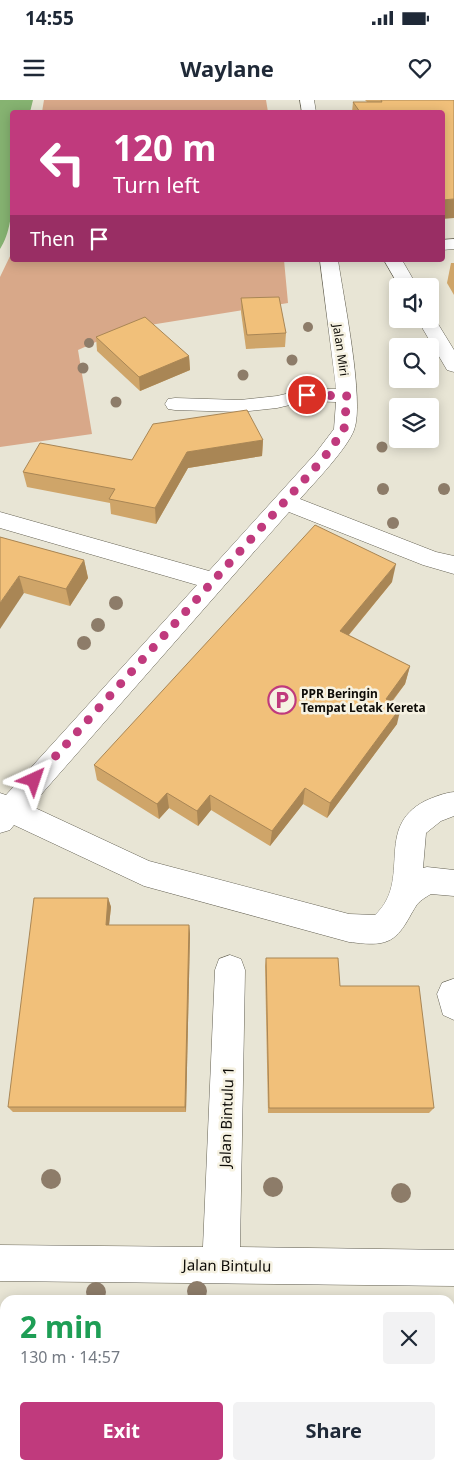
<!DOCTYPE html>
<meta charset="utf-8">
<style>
body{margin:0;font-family:"Noto Sans",sans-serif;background:#f2f2f3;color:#1f2937;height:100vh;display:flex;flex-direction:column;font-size:19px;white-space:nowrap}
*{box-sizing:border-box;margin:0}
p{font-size:16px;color:#747a83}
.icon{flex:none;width:28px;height:28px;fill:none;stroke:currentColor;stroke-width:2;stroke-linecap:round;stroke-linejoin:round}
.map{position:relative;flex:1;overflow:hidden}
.details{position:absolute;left:0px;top:1195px;width:455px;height:175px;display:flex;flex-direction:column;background:#fff;border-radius:15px 15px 0 0;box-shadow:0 2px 12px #0003}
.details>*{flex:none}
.banner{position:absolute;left:10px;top:10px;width:435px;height:152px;border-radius:5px;box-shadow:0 2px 12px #0003;background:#c03a7d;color:#fff;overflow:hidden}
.tools{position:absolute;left:389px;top:178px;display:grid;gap:10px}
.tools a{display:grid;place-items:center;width:50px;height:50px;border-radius:5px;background:#fff;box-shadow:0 2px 12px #0003;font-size:25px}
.pin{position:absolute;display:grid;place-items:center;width:42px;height:42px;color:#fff;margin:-21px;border:2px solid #fff;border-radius:50%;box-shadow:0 1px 5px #0007}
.me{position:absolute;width:55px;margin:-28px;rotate:42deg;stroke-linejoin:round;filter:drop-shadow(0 0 4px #0008)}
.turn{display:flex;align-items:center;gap:18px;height:105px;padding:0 20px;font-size:22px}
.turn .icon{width:65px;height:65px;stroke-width:2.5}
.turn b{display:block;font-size:35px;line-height:42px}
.then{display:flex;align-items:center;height:48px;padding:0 20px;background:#0003;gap:10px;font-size:19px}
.round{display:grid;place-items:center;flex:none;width:52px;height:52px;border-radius:5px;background:#f2f2f3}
.summary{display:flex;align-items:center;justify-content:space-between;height:85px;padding:0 20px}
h1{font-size:30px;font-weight:700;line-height:38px;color:#1e9e55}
.action{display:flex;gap:10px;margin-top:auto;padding:10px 20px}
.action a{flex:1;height:58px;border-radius:5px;background:#c03a7d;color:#fff;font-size:20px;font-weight:700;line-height:58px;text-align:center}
.action a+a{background:#f2f2f3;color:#1f2937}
.status{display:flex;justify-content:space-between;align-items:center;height:35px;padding:0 25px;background:#fff;direction:ltr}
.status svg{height:14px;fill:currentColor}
header{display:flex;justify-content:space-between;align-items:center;height:65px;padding:0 20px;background:#fff;font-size:22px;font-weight:700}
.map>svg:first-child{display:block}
.green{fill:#d8a889}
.water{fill:#86b371}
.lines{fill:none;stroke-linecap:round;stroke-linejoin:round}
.minor-casing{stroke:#656254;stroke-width:1}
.minor{fill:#fff;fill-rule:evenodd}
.tree{fill:#8d7c69}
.wall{fill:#cfa569}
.shaded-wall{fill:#a98655}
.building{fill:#f1c07a;stroke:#a98655}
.route{stroke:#c03a7d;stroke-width:9;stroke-dasharray:0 16.2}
.labels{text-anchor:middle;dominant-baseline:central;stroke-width:5;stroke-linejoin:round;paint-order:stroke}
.street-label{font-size:12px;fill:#0f0d08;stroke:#f6f2e2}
.poi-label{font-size:12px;font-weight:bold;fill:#0f0d08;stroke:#f6f2e2;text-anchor:start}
.near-street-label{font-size:15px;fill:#0f0d08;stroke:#f6f2e2}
</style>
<div class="status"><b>14:55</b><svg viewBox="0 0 49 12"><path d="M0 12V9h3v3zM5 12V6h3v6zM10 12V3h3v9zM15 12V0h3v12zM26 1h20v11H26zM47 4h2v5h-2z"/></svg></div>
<header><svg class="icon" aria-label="menu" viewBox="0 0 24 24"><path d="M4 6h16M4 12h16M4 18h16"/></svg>Waylane<svg class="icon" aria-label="heart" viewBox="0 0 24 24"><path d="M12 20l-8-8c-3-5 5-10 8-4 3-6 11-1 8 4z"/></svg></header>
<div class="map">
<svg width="454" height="1370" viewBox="0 0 454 1370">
<rect width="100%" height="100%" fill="#e8e5d5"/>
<g class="green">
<path d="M44,0H266L268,12H42Z"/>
<path d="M12,152V160H284L288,203L125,229L78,250L92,334L0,347V177Z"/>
</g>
<path class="water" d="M0,0H33L30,12H12C12,48 20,121 0,149Z"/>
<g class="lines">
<g class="minor-casing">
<g id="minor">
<path d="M300,0H314L316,12H302Z"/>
<path d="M454,139V149L442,150V140Z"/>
<path d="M320,160H338C343,195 365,302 354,330C347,349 314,383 300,399L436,452L454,456V474L423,465L289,412L31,706L149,761L349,814L375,815C413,780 373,728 425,701C434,697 444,693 454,692V716L441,721L426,733L423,768L427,767L454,770V796L431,794C426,797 419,801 416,806C407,820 400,840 381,843C371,845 359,843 349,842L144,786L14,725L10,730L0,733V693L6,695L197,485L0,428V412L209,471L315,354L334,329L336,302L307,301L277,308L240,312L175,310L168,309L165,304L168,299L175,298L240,300L277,296L307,289H336Z"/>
<path d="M384,160H402L417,186H399Z"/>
<path d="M430,214L435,219L454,250V272L447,270L417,219H430Z"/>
<path d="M230,855L241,859L245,870L240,1147L454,1150V1186L0,1181V1145L203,1147L215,870L219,859Z"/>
<path d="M453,879H454V920L443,915L437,894L442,883Z"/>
</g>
</g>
<use href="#minor" class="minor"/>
</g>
<g class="tree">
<circle cx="308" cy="227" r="5"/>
<circle cx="89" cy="243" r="5"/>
<circle cx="292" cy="260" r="5.5"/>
<circle cx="83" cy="268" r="5.5"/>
<circle cx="243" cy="275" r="5.5"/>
<circle cx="116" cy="302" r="5.5"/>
<circle cx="303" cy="309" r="5.5"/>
<circle cx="382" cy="347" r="5.5"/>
<circle cx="383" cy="389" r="6"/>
<circle cx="444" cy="389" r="6"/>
<circle cx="393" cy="423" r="6"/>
<circle cx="116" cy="503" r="7"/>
<circle cx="98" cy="525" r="7"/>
<circle cx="84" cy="543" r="7"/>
<circle cx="51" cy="1079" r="10"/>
<circle cx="273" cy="1087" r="10"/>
<circle cx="401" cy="1093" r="10"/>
<circle cx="197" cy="1191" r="10"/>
<circle cx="96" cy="1192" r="10"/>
</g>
<g class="wall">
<path d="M365,0H454L442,12H352L353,2H367Z"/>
<path d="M451,163H454V195L447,183Z"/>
<path d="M241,198L286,233L285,247L246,249L241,212Z"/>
<path d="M96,237L189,256L190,270L140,291L97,251Z"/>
<path d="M263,340L262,356L188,368L156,424L111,414L110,403L27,387L23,372L132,360Z"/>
<path d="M0,437L84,460L88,478L70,506L24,493Z"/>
<path d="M392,482L349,535L410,566L405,584L392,602L397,624L327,718L303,704L270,746L211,710L198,726L169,708L159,719L97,680L94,665Z"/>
<path d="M108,798L111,807L109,825H189L190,834L186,1012H13L8,1007Z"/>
<path d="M266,858L340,886L434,1008L429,1013H268L265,866Z"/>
</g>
<g class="shaded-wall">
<path d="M454,99V118L442,119V100Z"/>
<path d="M189,256L190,270L140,291L139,277Z"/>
<path d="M263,340L262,356L188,368L156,424L155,408L187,352Z"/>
<path d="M84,460L88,478L70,506L66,489Z"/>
<path d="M396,464L392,482L337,549L340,531Z"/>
<path d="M19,476L24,493L0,529V503Z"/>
<path d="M410,566L405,584L381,615L386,599Z"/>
<path d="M401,607L397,624L327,718L330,703Z"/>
<path d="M305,688L303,704L270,746L272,731Z"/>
<path d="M167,693L169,708L159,719L157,704Z"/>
<path d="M210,695L211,710L198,726L197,711Z"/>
<path d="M108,798L111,807L108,834L106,825Z"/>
<path d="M189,825L190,834L186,1012L185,1007Z"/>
</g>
<g class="building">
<path d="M381,0H454V99L442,100V12H360L353,2H382Z"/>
<path d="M279,197L286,233L247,235L241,198Z"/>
<path d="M145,217L189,256L139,277L96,237Z"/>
<path d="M247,310L263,340L187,352L155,408L109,399L115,389L23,372L40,343L132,360L153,324Z"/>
<path d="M315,425L396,464L340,531L410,566L386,599L401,607L330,703L305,688L272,731L210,695L197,711L167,693L157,704L94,665Z"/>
<path d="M0,437L84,460L66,489L19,476L0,503Z"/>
<path d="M34,798H108L106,825H189L185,1007H8Z"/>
<path d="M266,858H338L340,886H419L434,1008H269Z"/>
<path d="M0,1250H5V1365H450V1259H454V1370H0Z"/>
</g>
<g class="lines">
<path class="route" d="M34,680L323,359L344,330L347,296L307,295"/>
</g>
<defs>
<g id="parking-ring" transform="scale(1.4375)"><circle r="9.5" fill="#f6f2e2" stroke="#c03a7d" stroke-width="1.5"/><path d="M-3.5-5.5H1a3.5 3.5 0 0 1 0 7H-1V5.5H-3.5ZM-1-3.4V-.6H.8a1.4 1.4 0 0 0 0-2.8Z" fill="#c03a7d"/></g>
</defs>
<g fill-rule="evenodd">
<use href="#parking-ring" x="282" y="600"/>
</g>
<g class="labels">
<g class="street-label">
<text transform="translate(341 250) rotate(82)">Jalan Miri</text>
</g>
<g class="poi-label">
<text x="301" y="593">PPR Beringin<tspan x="301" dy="14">Tempat Letak Kereta</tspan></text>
</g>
<g class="near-street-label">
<text transform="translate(226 1017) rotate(-88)">Jalan Bintulu 1</text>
<text transform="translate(227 1165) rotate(1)">Jalan Bintulu</text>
</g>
</g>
</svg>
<div class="tools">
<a><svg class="icon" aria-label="sound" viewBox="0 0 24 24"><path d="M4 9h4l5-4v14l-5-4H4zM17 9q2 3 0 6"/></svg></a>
<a><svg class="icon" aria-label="search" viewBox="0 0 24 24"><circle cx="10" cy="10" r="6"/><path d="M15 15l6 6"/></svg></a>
<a><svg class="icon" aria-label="layers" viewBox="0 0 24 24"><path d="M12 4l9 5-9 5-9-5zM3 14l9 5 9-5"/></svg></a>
</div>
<div class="pin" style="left:307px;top:295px;background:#d93025"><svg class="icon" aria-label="arrive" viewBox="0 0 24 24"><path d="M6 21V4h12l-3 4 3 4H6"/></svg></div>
<svg class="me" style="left:34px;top:680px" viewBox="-20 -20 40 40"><path d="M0-17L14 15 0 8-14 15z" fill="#c03a7d" stroke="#fff" stroke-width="4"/></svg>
<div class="banner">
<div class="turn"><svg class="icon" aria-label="left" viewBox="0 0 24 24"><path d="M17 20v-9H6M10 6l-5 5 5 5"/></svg><div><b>120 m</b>Turn left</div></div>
<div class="then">Then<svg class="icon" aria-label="arrive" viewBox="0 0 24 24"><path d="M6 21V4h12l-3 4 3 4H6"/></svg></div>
</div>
<section class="details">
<div class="summary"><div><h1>2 min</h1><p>130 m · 14:57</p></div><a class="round"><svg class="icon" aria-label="close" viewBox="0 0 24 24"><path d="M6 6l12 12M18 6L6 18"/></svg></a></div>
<div class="action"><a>Exit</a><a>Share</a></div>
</section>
</div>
